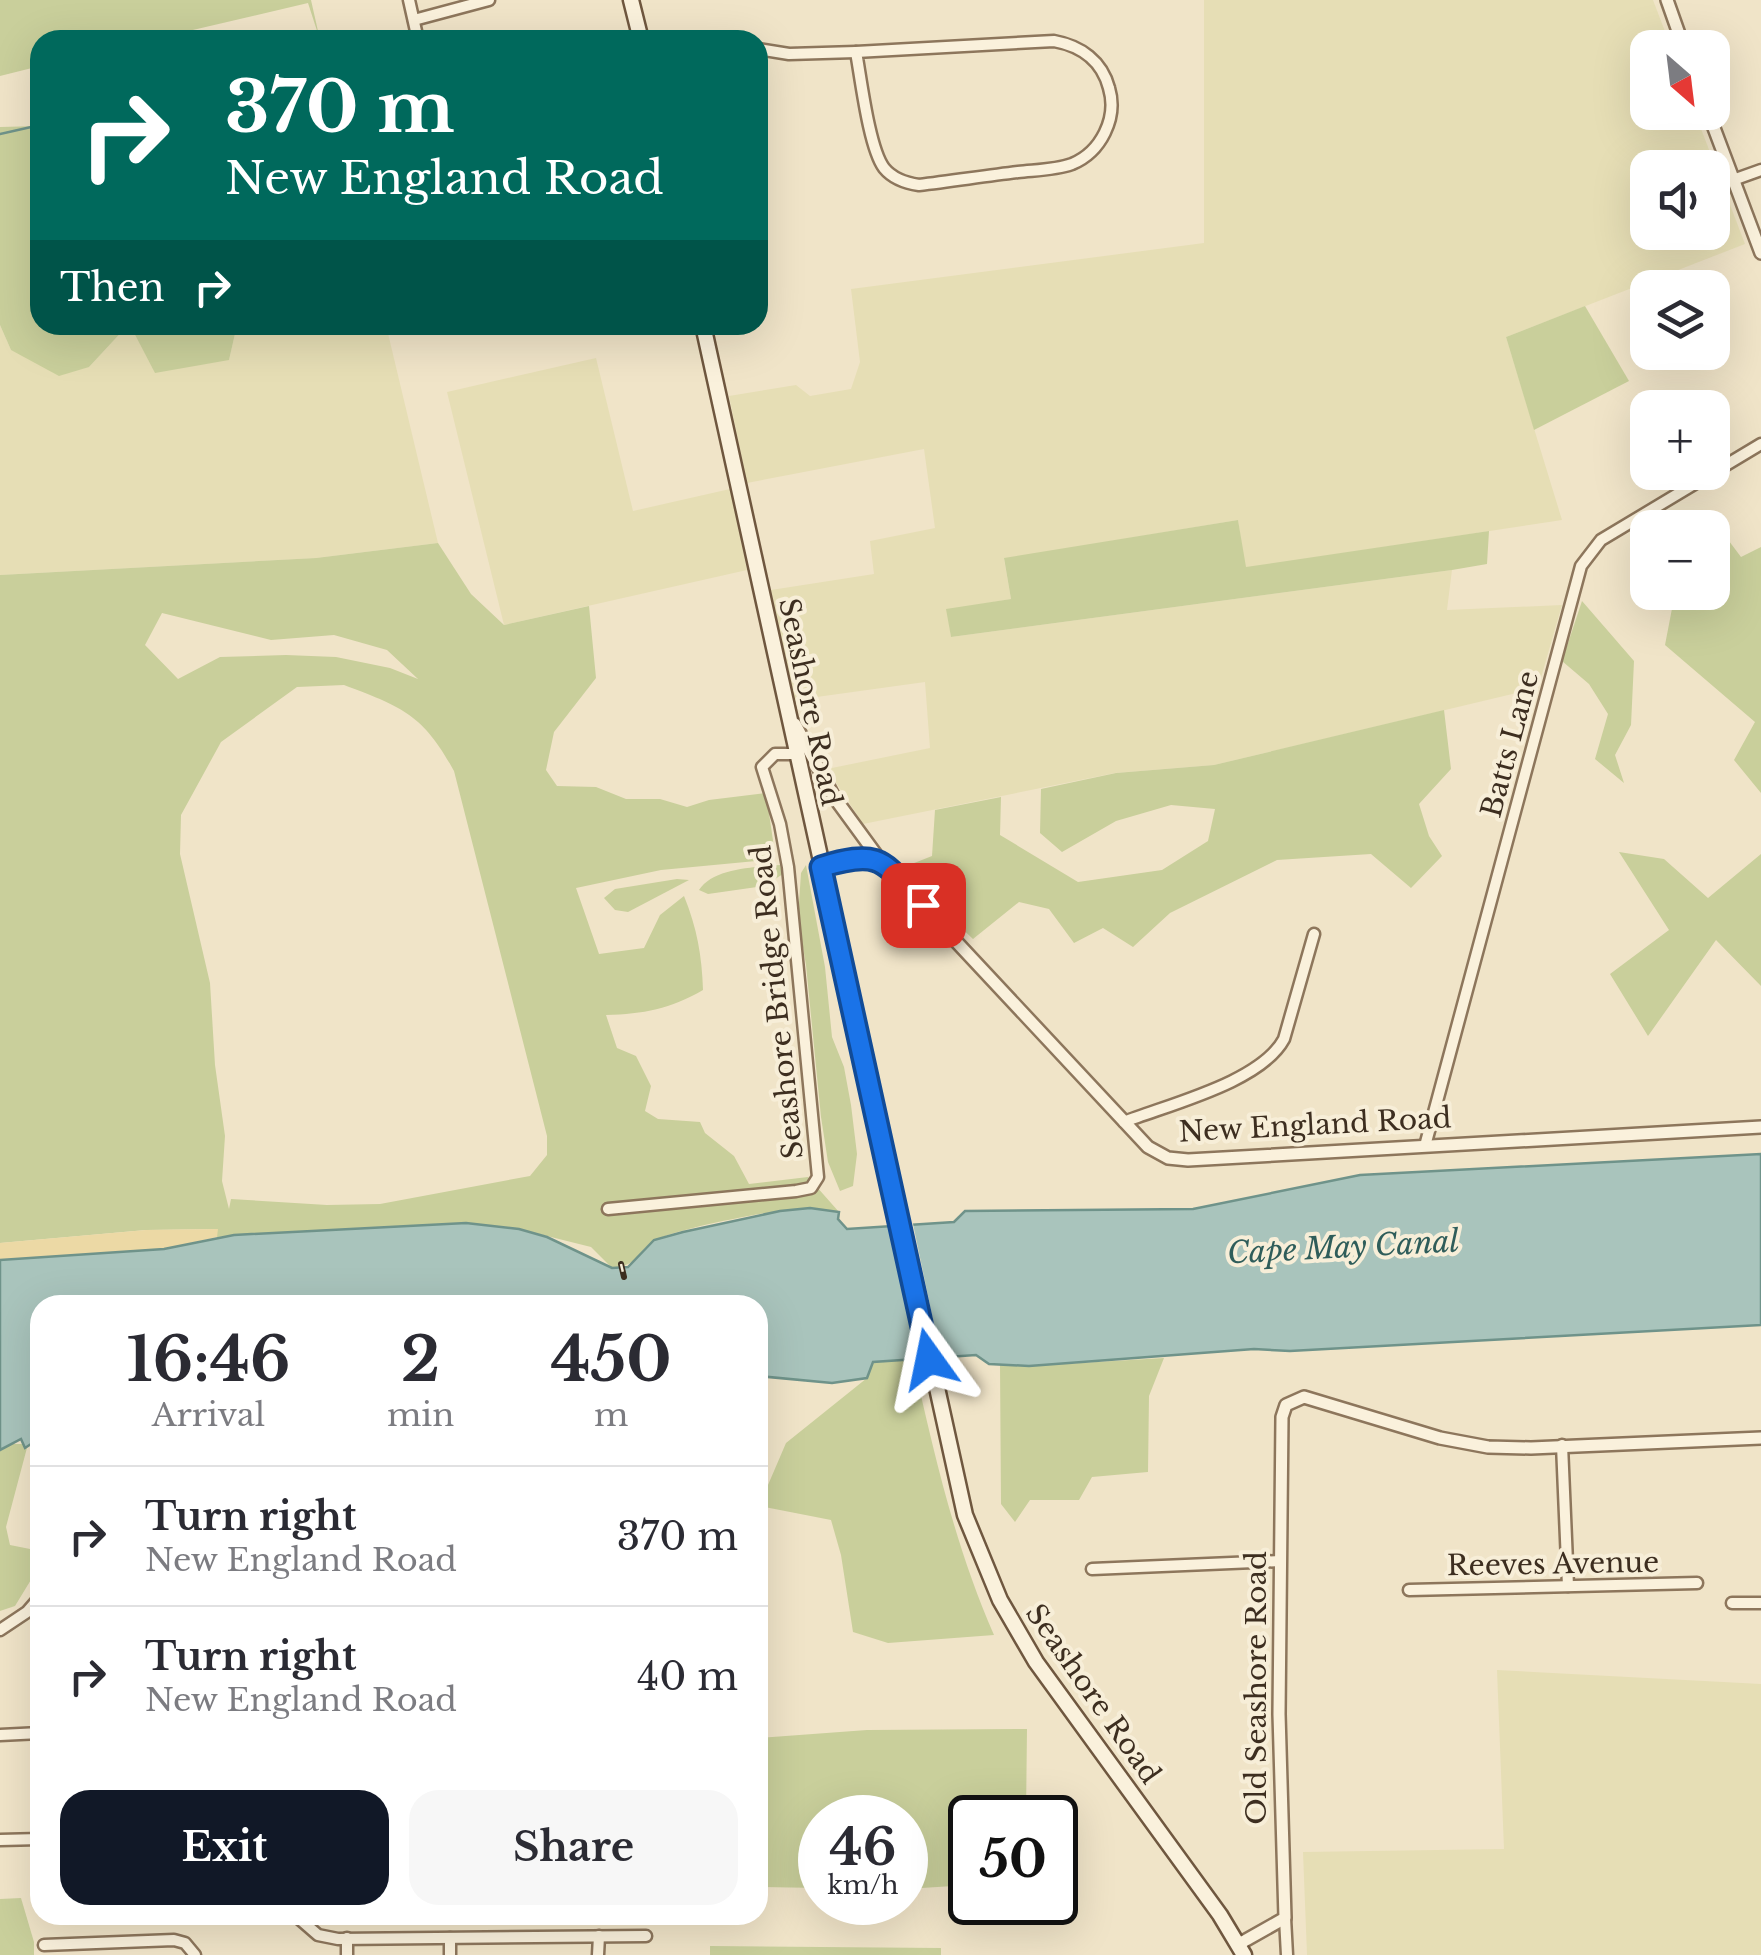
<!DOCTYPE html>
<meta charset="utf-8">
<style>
body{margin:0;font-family:"Libre Baskerville",serif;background:#f7f7f7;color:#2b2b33;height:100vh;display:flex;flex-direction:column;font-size:38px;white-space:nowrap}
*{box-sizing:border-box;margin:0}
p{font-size:32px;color:#7c7c81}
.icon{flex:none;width:55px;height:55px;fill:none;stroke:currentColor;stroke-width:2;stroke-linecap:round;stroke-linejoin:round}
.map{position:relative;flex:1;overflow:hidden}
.drawer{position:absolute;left:30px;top:1295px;width:738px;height:630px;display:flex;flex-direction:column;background:#fff;border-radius:30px;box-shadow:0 10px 40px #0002}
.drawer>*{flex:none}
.banner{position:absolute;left:30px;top:30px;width:738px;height:305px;border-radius:30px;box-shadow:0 10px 40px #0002;background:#00695c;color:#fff;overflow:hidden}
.needle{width:65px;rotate:152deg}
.tools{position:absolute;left:1630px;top:30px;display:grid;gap:20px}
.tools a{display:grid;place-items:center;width:100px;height:100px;border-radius:20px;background:#fff;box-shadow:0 10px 40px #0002;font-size:50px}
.speed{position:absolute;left:798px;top:1795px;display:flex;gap:20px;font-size:50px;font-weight:700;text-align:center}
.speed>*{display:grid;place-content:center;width:130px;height:130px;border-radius:50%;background:#fff;box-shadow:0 10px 40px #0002;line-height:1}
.speed small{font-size:25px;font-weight:400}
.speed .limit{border:5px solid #111;border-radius:15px;background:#fff;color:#111}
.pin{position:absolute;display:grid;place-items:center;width:85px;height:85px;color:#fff;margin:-42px;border-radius:20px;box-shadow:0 5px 15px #0006}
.me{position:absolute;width:110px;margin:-55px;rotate:348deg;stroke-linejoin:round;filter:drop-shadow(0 0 8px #0008)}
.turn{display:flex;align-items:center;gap:35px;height:210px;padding:0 30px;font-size:45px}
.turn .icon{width:130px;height:130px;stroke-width:2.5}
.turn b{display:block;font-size:70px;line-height:85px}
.then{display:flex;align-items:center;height:95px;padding:0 30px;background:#0003;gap:20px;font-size:38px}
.eta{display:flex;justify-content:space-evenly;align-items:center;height:170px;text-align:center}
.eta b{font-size:60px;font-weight:700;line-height:70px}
.cta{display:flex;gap:20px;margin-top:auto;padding:20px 30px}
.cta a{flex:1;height:115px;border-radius:30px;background:#111827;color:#fff;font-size:40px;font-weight:700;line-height:115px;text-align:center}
.cta a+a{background:#f7f7f7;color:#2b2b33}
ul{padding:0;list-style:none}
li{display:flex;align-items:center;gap:30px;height:140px;padding:0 30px;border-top:2px solid #e1e1e2}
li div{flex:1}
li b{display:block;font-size:38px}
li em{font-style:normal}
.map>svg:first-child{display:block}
.farmland{fill:#e6deb5;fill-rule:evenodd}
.green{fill:#c9cf9b;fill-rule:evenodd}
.sand{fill:#ecd9a5}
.water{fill:#a9c4bc;stroke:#6f938a;stroke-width:2.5}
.pier{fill:#f0e4c8}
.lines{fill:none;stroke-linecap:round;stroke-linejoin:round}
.stream{stroke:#6f938a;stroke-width:2.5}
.minor-casing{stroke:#8d765c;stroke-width:15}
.tertiary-casing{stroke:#8d765c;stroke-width:16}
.secondary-casing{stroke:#6f573f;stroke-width:19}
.minor{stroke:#faf1dc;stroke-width:10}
.tertiary{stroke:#faf1dc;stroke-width:11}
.secondary{stroke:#faf1dc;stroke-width:14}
.rail-casing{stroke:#3d2e20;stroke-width:6}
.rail{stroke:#f7eed8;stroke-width:2.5;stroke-dasharray:8;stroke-linecap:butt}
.route-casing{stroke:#114b97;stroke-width:25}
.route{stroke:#1a73e8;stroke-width:18}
.labels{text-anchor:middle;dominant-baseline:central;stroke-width:8;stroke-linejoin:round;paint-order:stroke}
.street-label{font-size:28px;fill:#3d2e20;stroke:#f7eed8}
.water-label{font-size:30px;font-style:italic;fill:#2f5d5a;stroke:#f7eed8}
</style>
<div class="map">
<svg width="1761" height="1955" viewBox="0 0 1761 1955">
<rect width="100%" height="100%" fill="#f0e4c8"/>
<g class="farmland">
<path d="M1204,0H1653L1671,47L1648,48V112L1695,113L1745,244L1506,337L1562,520L1245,568L1238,520L1004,559L1011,599L947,610L951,637L1452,570L1447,610L1562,605L1538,688L1214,765L1115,773L863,824L827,769L930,748L925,682L795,700L771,590L874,574L870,541L935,528L924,449L747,483L729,396L796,385L810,396L851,389L860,362L851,289L1204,243ZM1648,168H1712V232H1648Z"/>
<path d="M0,325L11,350L89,367L128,325L229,360L237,325H386L438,543L316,558L0,575Z"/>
<path d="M596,358L633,511L730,489L747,570L504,625L447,392Z"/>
<path d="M1497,1670L1761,1684V1955H1307L1303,1852L1504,1849Z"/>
</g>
<g class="green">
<path d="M0,0H311L320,40L308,3L150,40H40V66L0,76Z"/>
<path d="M40,126V325H128L89,367L59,376L11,350L0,325V127Z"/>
<path d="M1585,306L1629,381L1534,430L1506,337Z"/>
<path d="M130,325H237L229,360L155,373Z"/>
<path d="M1238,520L1246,567L1489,531L1487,564L1452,570L951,637L946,609L1011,599L1004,558Z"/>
<path d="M1729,541L1741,557L1761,547V793L1734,760L1755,722L1665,645L1675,593L1712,592L1713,551Z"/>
<path d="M438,543L471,594L504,625L589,606L596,678L554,732L546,770L557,786L596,787L626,799H660L687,807L709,800L766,793L775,854L768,860L661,870L576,888L599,954L644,948L660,915L684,896C697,928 702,956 703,990C670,1009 644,1014 606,1015L617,1048L636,1056L651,1086L645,1111L658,1119L700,1122L705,1133L734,1156L749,1184L808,1177L839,1212C829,1211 819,1208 808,1208C782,1208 678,1228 656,1240C635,1251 641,1265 612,1268L591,1247L519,1229L217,1237V1229L146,1230L0,1243V575L316,558ZM162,613L271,640L334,635L387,650L418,679L390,668L336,657L286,655L220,657L178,679L145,645ZM344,685C402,707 423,714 454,771L547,1136V1155L530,1176L380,1204L327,1205L231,1199L229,1209L222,1181L225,1136L215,1065L210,983L180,854L181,815L221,742L297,687Z"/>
<path d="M1582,601L1634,661L1631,725L1615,755L1624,783L1595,759L1608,714L1589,684L1562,661Z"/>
<path d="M1444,710L1451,769L1419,804L1429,836L1442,856L1411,888L1371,854L1277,860L1170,913L1133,947L1103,928L1074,943L1049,909L1019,902L973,939L899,869L932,856L935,810L1001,797L1000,835L1078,882L1162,870L1208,841L1215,809L1171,805L1116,821L1062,852L1040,833L1041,789L1116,773L1214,765Z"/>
<path d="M1619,852L1664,859L1708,898L1761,854V986L1716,940L1648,1036L1610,974L1669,930Z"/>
<path d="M780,865L783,874L764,886L708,894L699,890C713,868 755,867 780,865Z"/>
<path d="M806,865L825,967L832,1037L844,1067L851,1105L857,1154L853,1186L840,1191L828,1162L821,1117L806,965L798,918L801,873Z"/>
<path d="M677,879L689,880L628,912L615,910L604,898L615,889Z"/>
<path d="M1164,1358L1149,1396L1148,1472L1092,1477L1079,1500H1030L1015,1522L1001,1504L1000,1365L1029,1366Z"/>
<path d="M913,1360C934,1454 955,1546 994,1635L888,1643L853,1632L841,1555L831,1520L759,1506L786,1443L867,1378L872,1362Z"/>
<path d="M0,1444H28L6,1527L10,1545L40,1551V1565L15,1606L0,1611Z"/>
<path d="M1027,1729L1026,1817L970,1818V1885L905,1889V1818H820V1888L758,1887V1738L867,1730Z"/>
<path d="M21,1898L34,1942V1955H0V1899Z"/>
<path d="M710,1946L941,1948V1955H710Z"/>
</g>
<path class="sand" d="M218,1229L217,1237L164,1249L0,1260V1243L146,1230Z"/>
<path class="water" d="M1761,1154V1325L1290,1351L1254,1349L1029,1366L989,1364L976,1355L873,1362L867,1378L832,1383L758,1376V1305H40V1438L25,1448L21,1439L0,1450V1260L164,1249L234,1235L466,1223L519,1229L547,1237L612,1268L628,1267L654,1240L683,1232L780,1211L810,1208L839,1212L838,1219L847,1229L954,1222L965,1211L1193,1209L1360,1175Z"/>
<path class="pier" d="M912,1219L942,1363L920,1364L890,1221Z"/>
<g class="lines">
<path class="stream" d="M0,134L40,125"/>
<g class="minor-casing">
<g id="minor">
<path d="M409,0L418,40"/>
<path d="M414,20L489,0"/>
<path d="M1054,41C1081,46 1102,61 1109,88C1118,118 1101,152 1072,164C1055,170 1036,170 1018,172C985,176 952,181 919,185C905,183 893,179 884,168C869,148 861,79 856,52Z"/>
<path d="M758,49L789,54L856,52"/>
<path d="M1733,180L1761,170"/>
<path d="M1124,1122C1170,1104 1261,1082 1284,1039L1314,934"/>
<path d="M1425,1146L1581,566L1601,540L1761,444"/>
<path d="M608,1209L796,1191L811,1188L818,1177L788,867L780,824L762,767L775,754H795"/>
<path d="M1562,1445L1568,1586"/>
<path d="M1092,1569L1280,1561"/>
<path d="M1409,1590L1697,1583"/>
<path d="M1732,1603H1761"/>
<path d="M0,1630L27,1612L40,1597"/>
<path d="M0,1735L40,1733"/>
<path d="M0,1840L40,1839"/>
<path d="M295,1915L318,1935L338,1939L646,1936"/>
<path d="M1285,1918L1287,1955"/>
<path d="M44,1945L174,1940L185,1943L195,1955"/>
<path d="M347,1955V1938"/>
<path d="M450,1955V1938"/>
<path d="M598,1955L599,1936"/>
</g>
</g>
<g class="tertiary-casing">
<g id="tertiary">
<path d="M1667,0L1684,48"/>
<path d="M1708,112L1761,253"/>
<path d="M795,724L834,797L880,860L1148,1147L1168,1158L1188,1160L1761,1127"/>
<path d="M821,867L856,857L880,860"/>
<path d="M1239,1944L1285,1918L1279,1714L1282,1417L1286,1405L1304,1397L1440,1438L1488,1447L1531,1448L1761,1438"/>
</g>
</g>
<g class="secondary-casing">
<g id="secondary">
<path d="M631,0L641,40"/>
<path d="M703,325L965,1515L1000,1600L1036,1662L1220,1915L1244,1955"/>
</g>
</g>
<use href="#minor" class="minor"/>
<use href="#tertiary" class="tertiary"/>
<use href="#secondary" class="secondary"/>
<g class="rail-casing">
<path id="rail" d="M621,1264L624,1277"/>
</g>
<use href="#rail" class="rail"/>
</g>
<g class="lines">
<g class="route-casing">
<path id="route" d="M923,905C883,862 883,848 821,867L929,1359"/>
</g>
<use href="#route" class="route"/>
</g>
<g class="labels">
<g class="street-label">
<text transform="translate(810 702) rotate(78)">Seashore Road</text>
<text transform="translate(1510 744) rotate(-75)">Batts Lane</text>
<text transform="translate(777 1002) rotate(-96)">Seashore Bridge Road</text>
<text transform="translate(1315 1125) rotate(-3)">New England Road</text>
<text transform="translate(1553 1564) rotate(-1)">Reeves Avenue</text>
<text transform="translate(1256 1688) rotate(-90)">Old Seashore Road</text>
<text transform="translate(1093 1694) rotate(55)">Seashore Road</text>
</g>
<g class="water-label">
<text transform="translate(1343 1247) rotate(-3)">Cape May Canal</text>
</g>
</g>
</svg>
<div class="tools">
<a><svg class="needle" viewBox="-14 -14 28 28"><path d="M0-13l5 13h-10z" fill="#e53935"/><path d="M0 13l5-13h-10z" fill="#7c7c81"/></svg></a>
<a><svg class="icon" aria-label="sound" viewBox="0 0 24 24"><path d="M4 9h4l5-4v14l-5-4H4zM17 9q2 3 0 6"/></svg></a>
<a><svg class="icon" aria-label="layers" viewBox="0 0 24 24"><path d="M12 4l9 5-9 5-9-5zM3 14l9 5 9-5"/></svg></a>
<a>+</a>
<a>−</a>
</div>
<div class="speed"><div>46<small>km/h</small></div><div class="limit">50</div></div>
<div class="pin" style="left:923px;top:905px;background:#d93025"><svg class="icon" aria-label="arrive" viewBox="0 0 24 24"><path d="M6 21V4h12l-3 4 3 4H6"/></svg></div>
<svg class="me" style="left:929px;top:1359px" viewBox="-20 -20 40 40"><path d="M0-17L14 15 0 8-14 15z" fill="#1a73e8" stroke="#fff" stroke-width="4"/></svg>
<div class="banner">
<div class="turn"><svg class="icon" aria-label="right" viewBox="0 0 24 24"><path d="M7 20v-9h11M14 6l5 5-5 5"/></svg><div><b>370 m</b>New England Road</div></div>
<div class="then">Then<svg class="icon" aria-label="right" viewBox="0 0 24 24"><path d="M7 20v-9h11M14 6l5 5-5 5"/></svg></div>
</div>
<section class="drawer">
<div class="eta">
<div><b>16:46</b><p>Arrival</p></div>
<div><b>2</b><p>min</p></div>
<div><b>450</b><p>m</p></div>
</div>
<ul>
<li><svg class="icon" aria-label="right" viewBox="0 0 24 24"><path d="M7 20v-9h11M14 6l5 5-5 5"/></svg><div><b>Turn right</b><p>New England Road</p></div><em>370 m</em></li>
<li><svg class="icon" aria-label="right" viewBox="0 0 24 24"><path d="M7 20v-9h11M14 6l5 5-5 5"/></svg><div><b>Turn right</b><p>New England Road</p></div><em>40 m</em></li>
</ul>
<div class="cta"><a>Exit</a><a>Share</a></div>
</section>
</div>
